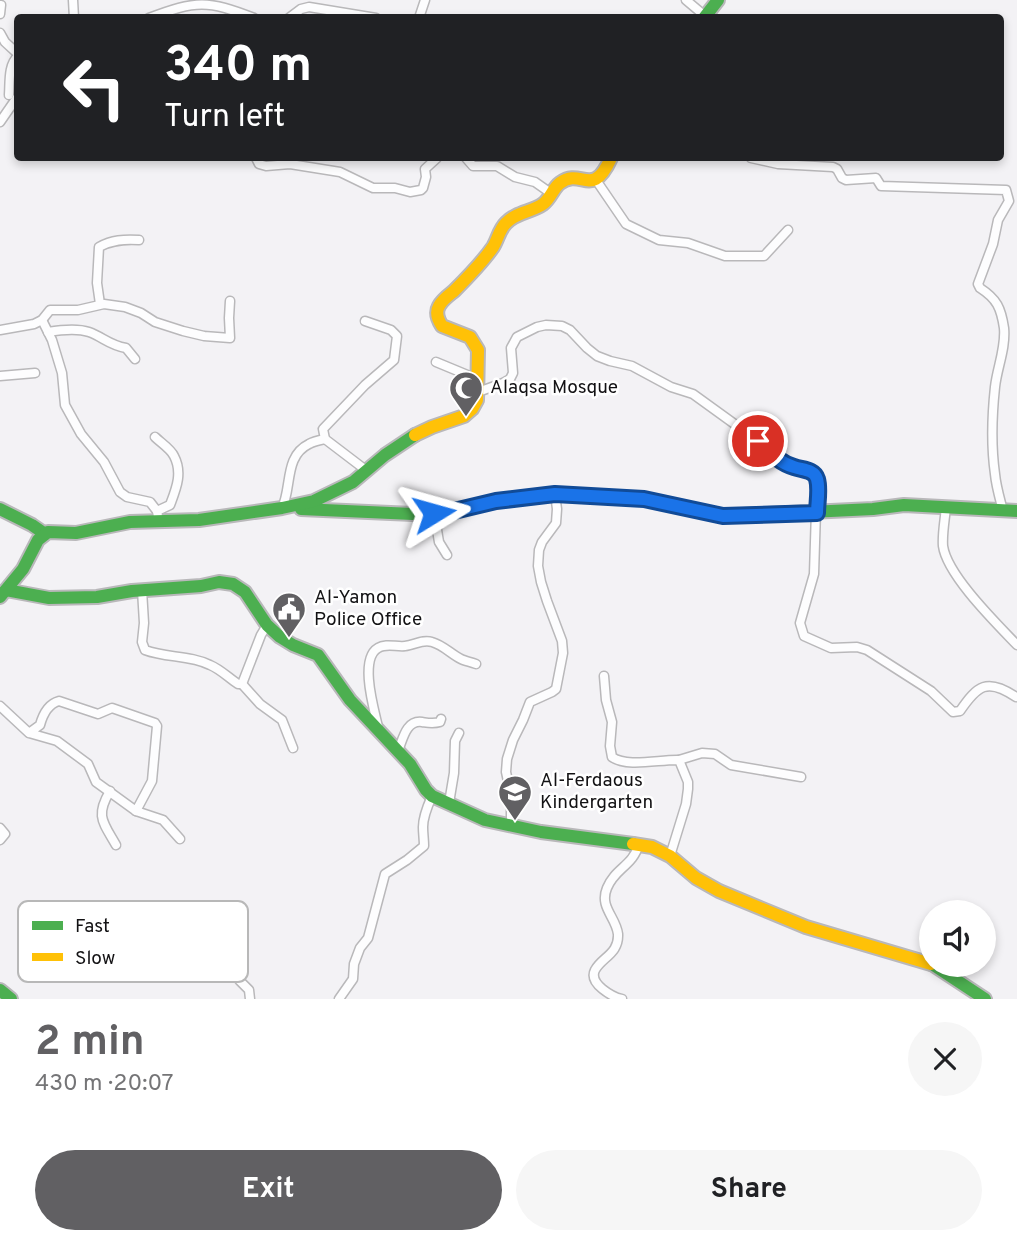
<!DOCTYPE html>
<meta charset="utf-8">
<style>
body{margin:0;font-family:Overpass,sans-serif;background:#f6f6f6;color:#202124;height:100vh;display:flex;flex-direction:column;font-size:26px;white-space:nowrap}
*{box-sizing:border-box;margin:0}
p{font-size:23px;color:#757577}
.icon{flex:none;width:38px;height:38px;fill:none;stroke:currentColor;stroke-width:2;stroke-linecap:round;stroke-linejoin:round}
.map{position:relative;height:999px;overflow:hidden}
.sheet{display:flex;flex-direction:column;background:#fff;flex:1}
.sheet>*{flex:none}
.top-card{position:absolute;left:14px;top:14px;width:990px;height:147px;border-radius:7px;box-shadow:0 4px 10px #0003;background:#202124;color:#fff;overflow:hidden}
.controls{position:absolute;left:919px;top:900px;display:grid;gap:14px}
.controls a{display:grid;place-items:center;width:77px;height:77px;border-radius:50%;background:#fff;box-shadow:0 4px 10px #0003;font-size:35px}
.pin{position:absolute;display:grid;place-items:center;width:60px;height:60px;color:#fff;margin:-30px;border:4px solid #fff;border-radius:50%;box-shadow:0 2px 7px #0007}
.me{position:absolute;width:77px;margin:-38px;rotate:82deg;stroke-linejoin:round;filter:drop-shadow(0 0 5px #0008)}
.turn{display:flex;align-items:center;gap:24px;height:147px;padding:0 35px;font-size:32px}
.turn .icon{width:91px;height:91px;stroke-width:2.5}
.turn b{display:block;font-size:49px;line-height:60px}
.round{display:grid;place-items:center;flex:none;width:74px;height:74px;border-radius:37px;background:#f6f6f6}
.overview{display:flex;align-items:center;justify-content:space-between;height:119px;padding:0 35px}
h1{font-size:42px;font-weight:700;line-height:52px;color:#616063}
.button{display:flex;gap:14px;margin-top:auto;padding:14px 35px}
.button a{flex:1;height:80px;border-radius:42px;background:#616063;color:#fff;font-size:28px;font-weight:700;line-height:80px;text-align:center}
.button a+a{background:#f6f6f6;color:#202124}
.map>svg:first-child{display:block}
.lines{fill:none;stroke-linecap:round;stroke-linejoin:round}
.street-casing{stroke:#b9b8ba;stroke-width:11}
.fast-casing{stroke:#b9b8ba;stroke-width:16}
.slow-casing{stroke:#b9b8ba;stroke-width:16}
.street{stroke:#fdfdfe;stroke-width:8}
.fast{stroke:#4caf50;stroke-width:12}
.slow{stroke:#ffc107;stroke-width:12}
.route-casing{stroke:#114b97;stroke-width:18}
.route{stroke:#1a73e8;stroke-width:12}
.labels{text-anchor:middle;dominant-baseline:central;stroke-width:5;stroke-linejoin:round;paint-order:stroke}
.poi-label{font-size:19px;fill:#131214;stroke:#fff;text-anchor:start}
.key{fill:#fff;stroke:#b8b8b8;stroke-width:2}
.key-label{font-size:19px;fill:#131214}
</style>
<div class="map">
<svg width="1017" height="999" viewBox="0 0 1017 999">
<rect width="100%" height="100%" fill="#f3f2f5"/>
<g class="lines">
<g class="street-casing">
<g id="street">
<path d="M73,0L74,18"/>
<path d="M686,0L705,16"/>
<path d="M0,14L1,5"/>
<path d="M149,18C197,0 207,0 254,18"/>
<path d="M289,18L301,9L309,7L376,18"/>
<path d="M419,18L425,0"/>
<path d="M0,33L5,42L18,54"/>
<path d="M9,95C10,82 8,65 18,56"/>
<path d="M0,122L18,96"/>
<path d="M256,158L259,164L266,166L290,164L340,172L373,188H395L410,192L421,190L423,188L426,177L425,169L437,158"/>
<path d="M466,158L473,166H497L515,177L535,182L552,194"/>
<path d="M751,158L778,164L833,167L837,169L842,178L846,180L876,178L881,186L1006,190L1009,201L998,220L993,244L978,284L980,288C997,299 1001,308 1004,328C1006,348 997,368 995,387C992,415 991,446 995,474C996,486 1000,499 1003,511"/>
<path d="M596,180L626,224L659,240L688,243L725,256H764L788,230"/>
<path d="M100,304L97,283L99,247C112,240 124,239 139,240"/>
<path d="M42,320L52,340L62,373L65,405L81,434L104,462L120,492L127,497L150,502L157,511L159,522"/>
<path d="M365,321L391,330L397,336L394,360L365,385L323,429L325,439L367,471"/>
<path d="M0,330L34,324L42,320L50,310H78L104,304L125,307L141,313L155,322L183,331L204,336L230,338L229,318L230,301"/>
<path d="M48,332C60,330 77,328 89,332C103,337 109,345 126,348L135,359"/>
<path d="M436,362L477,379"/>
<path d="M0,376L35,373"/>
<path d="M478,392L503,383L510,379L513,373L511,348L517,337L537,327L546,325L562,326L570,330L587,348L597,356L610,361L632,366L671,387L693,394L758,441L778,459L790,466L812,472L817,479L814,574L800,623L804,636L831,648L857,647L867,650L931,691L953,712L960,711C977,686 987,677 1016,697"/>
<path d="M155,437C160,442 171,449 174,456C183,473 176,489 170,505L157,511"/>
<path d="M946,507C945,519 942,534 943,546C947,575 996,623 1017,645"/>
<path d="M282,508C292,488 284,456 309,444C314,441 320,440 325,439"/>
<path d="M434,512L439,542L447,555"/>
<path d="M142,590L144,623L142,642L145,650C166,658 190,655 210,665C220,669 229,678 238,684H242L261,635L267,625"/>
<path d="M604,676L606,700L612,722L610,746L612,757C627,768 661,759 679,760L688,782V789L686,804L670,856"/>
<path d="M242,684L260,704L282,720L293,748"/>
<path d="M0,706L29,733L57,741L88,764L96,782L136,811L152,781L157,726L155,723L112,708L98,714L59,701C48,704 43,714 40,725L29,733"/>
<path d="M378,727C374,709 359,659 378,648C386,643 396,647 405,646C415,645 422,639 432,642C443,645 451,654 461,659C465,661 471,662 476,664"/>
<path d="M398,751C403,739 406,720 422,722C429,723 433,724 440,722L441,719"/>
<path d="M679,760L702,753L715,754L731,765L801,777"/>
<path d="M110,791C95,816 103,822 116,845"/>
<path d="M449,803L454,773L455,741L459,733"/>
<path d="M136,811L163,820L180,839"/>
<path d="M511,825V795L506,772L507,759L513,740L523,720L530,702L552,692L556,689L563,653L562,641L547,601L541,582L538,566L539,550L542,542L556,523L557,509L555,494"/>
<path d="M0,828L5,834L0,840"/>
<path d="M204,929L215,938L220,956L240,981L249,990L250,999"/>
<path d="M339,999L353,979L354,964L360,948L368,938L385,874L407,860L424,846C424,839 423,834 423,827C423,816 428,805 432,796"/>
<path d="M622,999C613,997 588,984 595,970C602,957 619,954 618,934C616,917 599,907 607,888C615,868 633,866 639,844"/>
</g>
</g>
<g class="fast-casing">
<g id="fast">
<path d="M704,18L718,0"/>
<path d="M0,509L32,525L45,534"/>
<path d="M301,509L413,514L454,511L496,501L555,494L644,499L723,516L873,509L904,505L1017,511"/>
<path d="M6,590L49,598L97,597L132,591L201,586L219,582L233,584L245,592L267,625L280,637L293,645L318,655L350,700L410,764L426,790L432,796L485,820L541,832L633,844"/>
<path d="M0,597L23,569L38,540L48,532L76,533L130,522L199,520L282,508L314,501L353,482L385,455L415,435"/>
<path d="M932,964L985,999"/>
<path d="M0,990L11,999"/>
</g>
</g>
<g class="slow-casing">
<g id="slow">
<path d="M415,435L432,427L464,416L472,409L477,400L478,350L470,337L442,326C438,320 435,313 439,306C442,300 449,295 454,291C468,277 482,263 493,247C498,239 499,230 506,223C516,212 532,212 543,204C551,198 553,188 560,183C582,167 592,200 611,158"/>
<path d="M633,844L652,847L670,856L696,878L719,891L806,927L931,964"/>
</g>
</g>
<use href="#street" class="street"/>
<use href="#fast" class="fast"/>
<use href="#slow" class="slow"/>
</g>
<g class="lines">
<g class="route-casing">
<path id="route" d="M434,513L454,511L496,501L555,494L644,499L723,516L817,513C817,503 820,489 817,479C814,469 802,470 794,467C779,463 769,451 758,441"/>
</g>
<use href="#route" class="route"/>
</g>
<defs>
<g id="mosque-pin" transform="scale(1.75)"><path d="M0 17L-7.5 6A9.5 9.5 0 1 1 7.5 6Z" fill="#616063" stroke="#fff"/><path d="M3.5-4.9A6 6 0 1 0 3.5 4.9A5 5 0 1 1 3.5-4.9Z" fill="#fff"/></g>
<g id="civic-pin" transform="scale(1.75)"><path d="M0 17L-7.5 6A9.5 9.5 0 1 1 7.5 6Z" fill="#616063" stroke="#fff"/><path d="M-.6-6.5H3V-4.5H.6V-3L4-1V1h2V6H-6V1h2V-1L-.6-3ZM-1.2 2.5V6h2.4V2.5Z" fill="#fff"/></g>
<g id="school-pin" transform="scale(1.75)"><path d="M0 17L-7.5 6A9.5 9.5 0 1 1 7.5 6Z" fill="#616063" stroke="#fff"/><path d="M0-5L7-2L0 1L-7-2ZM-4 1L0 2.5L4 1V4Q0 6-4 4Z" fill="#fff"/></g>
</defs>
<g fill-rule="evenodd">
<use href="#mosque-pin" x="466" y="388"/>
<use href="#civic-pin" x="289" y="609"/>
<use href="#school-pin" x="515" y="792"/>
</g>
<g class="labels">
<g class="poi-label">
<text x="490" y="388">Alaqsa Mosque</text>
<text x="314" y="598">Al-Yamon<tspan x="314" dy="22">Police Office</tspan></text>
<text x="540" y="781">Al-Ferdaous<tspan x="540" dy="22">Kindergarten</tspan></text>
</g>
</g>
<rect x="18" y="901" width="230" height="81" rx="10" class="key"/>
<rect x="32" y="921" width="31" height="9" fill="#4caf50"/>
<rect x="32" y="953" width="31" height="8" fill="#ffc107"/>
<g class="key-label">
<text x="75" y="932">Fast</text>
<text x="75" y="964">Slow</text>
</g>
</svg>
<div class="controls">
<a><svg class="icon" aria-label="sound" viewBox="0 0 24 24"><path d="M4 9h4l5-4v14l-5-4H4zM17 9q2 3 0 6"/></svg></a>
</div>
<div class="pin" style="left:758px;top:441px;background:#d93025"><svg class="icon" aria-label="arrive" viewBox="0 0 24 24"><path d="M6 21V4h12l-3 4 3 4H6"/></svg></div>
<svg class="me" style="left:434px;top:513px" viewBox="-20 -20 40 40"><path d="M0-17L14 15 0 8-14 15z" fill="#1a73e8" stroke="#fff" stroke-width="4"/></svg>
<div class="top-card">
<div class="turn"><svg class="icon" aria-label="left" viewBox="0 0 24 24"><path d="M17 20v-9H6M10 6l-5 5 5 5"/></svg><div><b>340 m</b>Turn left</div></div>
</div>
</div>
<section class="sheet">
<div class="overview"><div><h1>2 min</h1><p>430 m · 20:07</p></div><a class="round"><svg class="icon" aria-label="close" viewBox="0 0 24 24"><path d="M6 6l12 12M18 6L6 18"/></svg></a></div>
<div class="button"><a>Exit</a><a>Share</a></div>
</section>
